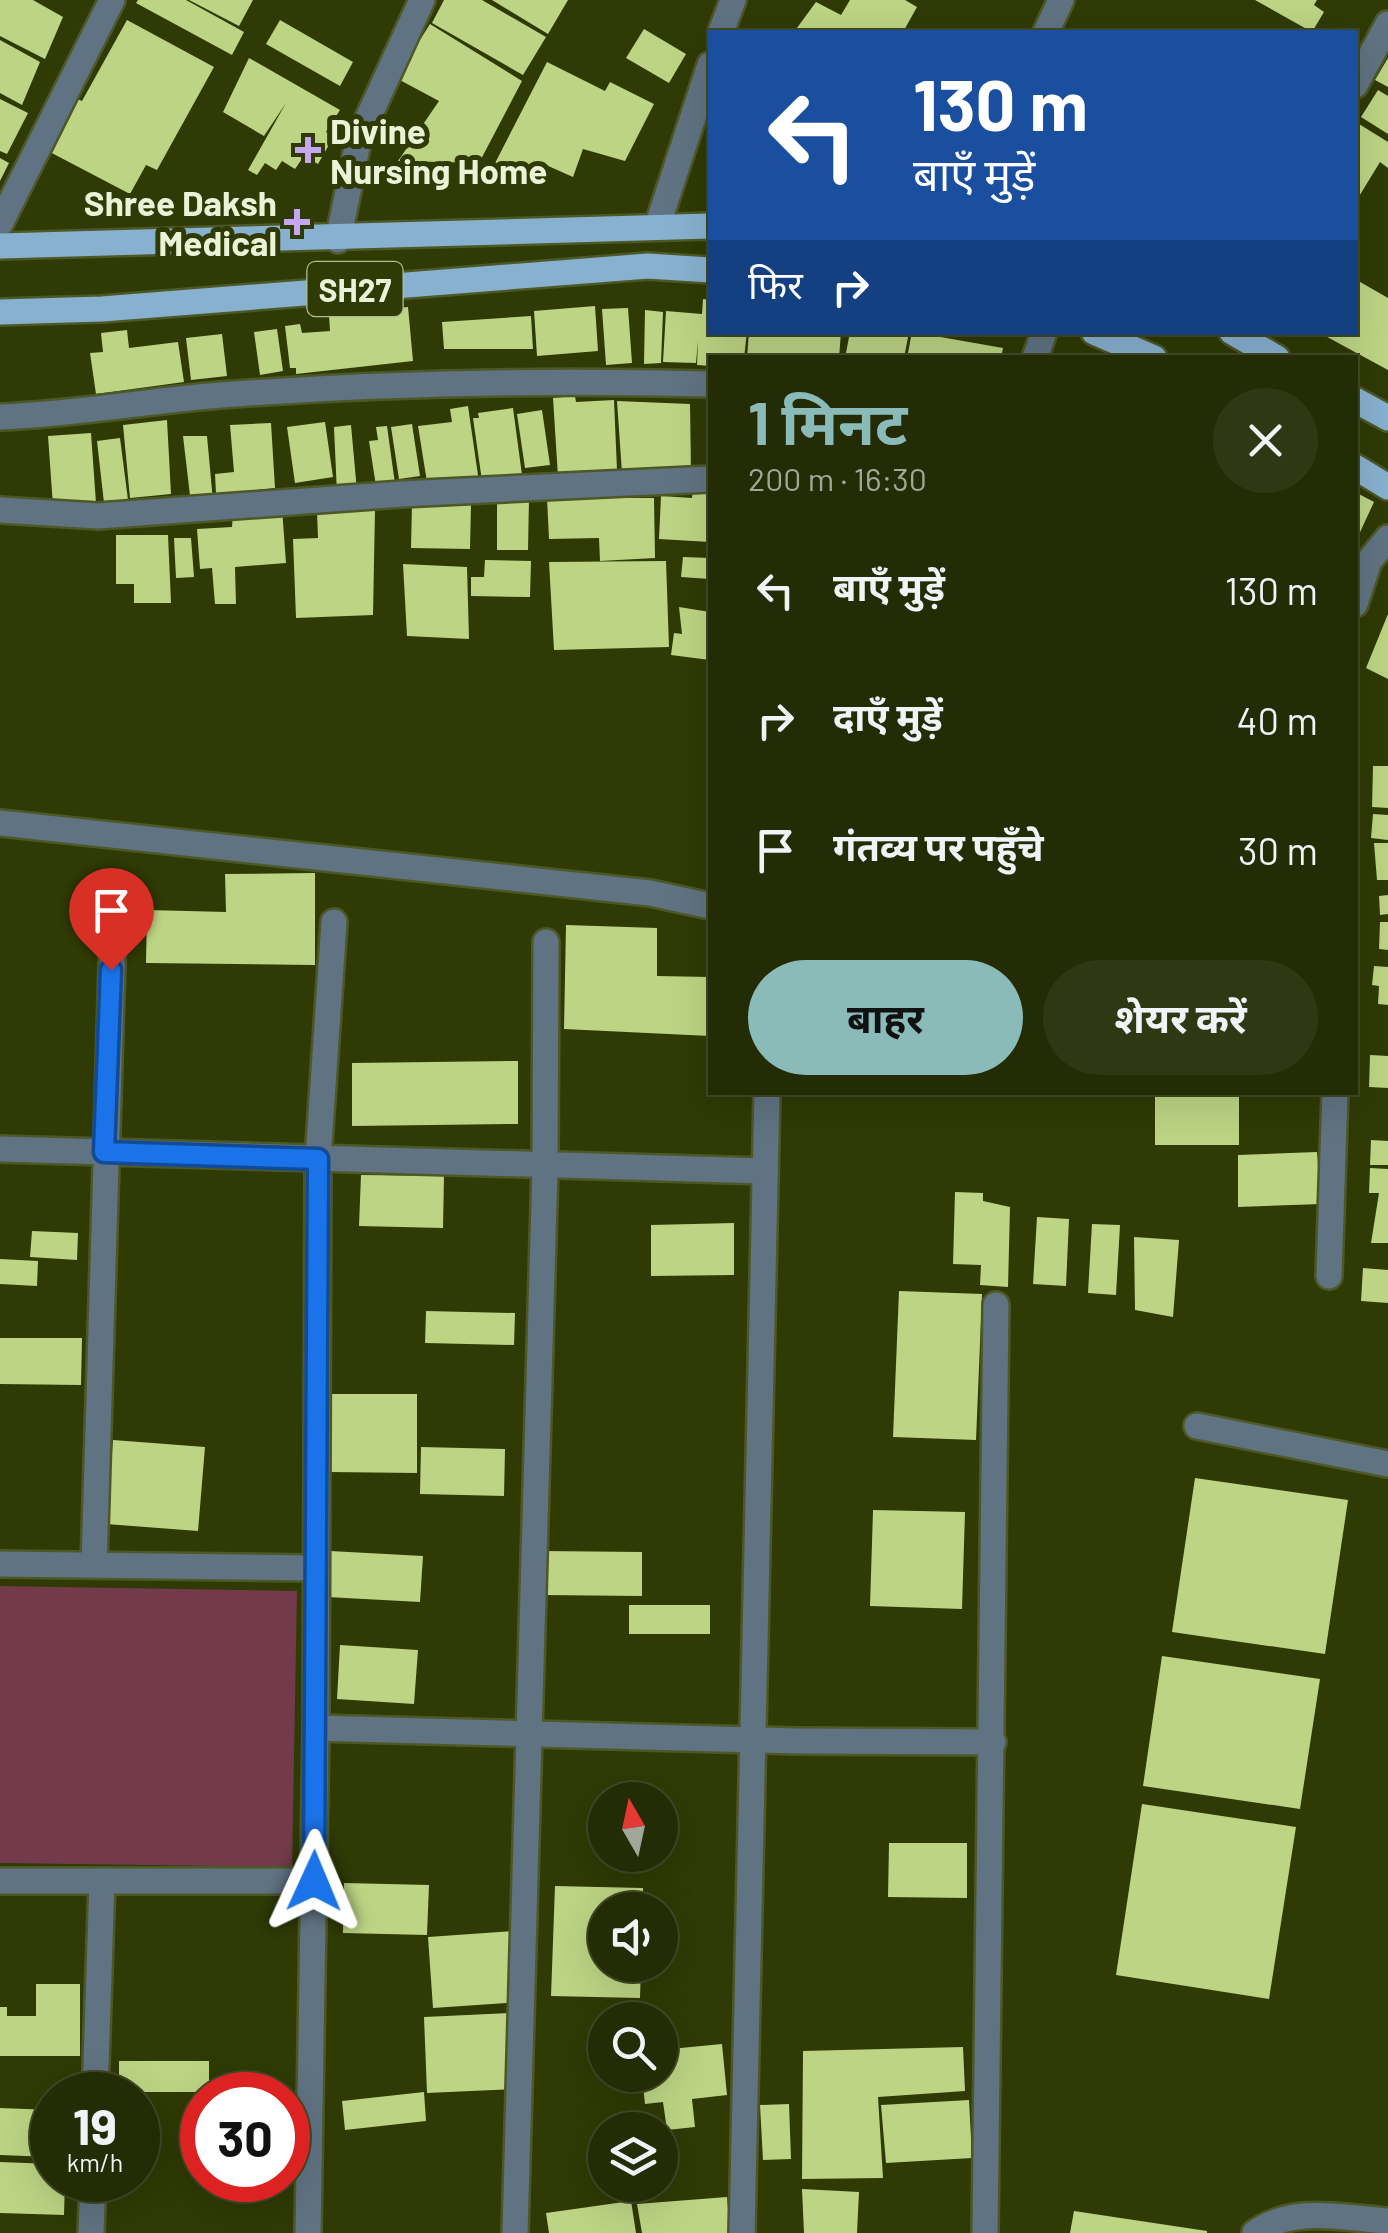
<!DOCTYPE html>
<html lang="hi">
<meta charset="utf-8">
<style>
body{margin:0;font-family:Barlow,"Noto Sans Devanagari",sans-serif;background:#2f3813;color:#f1f3f6;height:100vh;display:flex;flex-direction:column;font-size:38px;white-space:nowrap}
*{box-sizing:border-box;margin:0}
p{font-size:32px;color:#a3a79a}
.icon{flex:none;width:55px;height:55px;fill:none;stroke:currentColor;stroke-width:2;stroke-linecap:round;stroke-linejoin:round}
.map{position:relative;flex:1;overflow:hidden}
.details{position:absolute;left:708px;top:355px;width:650px;height:740px;display:flex;flex-direction:column;background:#232c04;border-radius:0px;box-shadow:0 10px 40px #0002,0 0 0 2px #404826}
.details>*{flex:none}
.banner{position:absolute;left:708px;top:30px;width:650px;height:305px;border-radius:0px;box-shadow:0 10px 40px #0002,0 0 0 2px #404826;background:#1a4fa0;color:#fff;overflow:hidden}
.needle{width:65px;rotate:351deg}
.controls{position:absolute;left:588px;top:1782px;display:grid;gap:20px}
.controls a{display:grid;place-items:center;width:90px;height:90px;border-radius:50%;background:#232c04;box-shadow:0 10px 40px #0002,0 0 0 2px #404826;font-size:50px}
.speed{position:absolute;left:30px;top:2072px;display:flex;gap:20px;font-size:50px;font-weight:700;text-align:center}
.speed>*{display:grid;place-content:center;width:130px;height:130px;border-radius:50%;background:#232c04;box-shadow:0 10px 40px #0002,0 0 0 2px #404826;line-height:1}
.speed small{font-size:25px;font-weight:400}
.speed .limit{border:15px solid #d22;background:#fff;color:#111}
.pin{position:absolute;display:grid;place-items:center;width:85px;height:85px;color:#fff;margin:-102px -42px;border-radius:50% 50% 50% 0;rotate:-45deg;box-shadow:0 0 10px #0007}
.pin .icon{rotate:45deg}
.me{position:absolute;width:110px;margin:-55px;rotate:1deg;stroke-linejoin:round;filter:drop-shadow(0 0 8px #0008)}
.turn{display:flex;align-items:center;gap:35px;height:210px;padding:0 40px;font-size:45px}
.turn .icon{width:130px;height:130px;stroke-width:2.5}
.turn b{display:block;font-size:70px;line-height:85px}
.then{display:flex;align-items:center;height:95px;padding:0 40px;background:#0003;gap:20px;font-size:38px}
.round{display:grid;place-items:center;flex:none;width:105px;height:105px;border-radius:52px;background:#2f3813}
.headline{display:flex;align-items:center;justify-content:space-between;height:170px;padding:0 40px}
h1{font-size:60px;font-weight:700;line-height:75px;color:#8bbbb9}
.primary-button{display:flex;gap:20px;margin-top:auto;padding:20px 40px}
.primary-button a{flex:1;height:115px;border-radius:60px;background:#8bbbb9;color:#111;font-size:40px;font-weight:700;line-height:115px;text-align:center}
.primary-button a+a{background:#2f3813;color:#f1f3f6}
ul{padding:0;list-style:none}
li{display:flex;align-items:center;gap:30px;height:130px;padding:0 40px}
li div{flex:1}
li b{display:block;font-size:38px}
li em{font-style:normal}
.map>svg:first-child{display:block}
.green{fill:#723a4b}
.building{fill:#bdd484}
.lines{fill:none;stroke-linecap:round;stroke-linejoin:round}
.minor-casing{stroke:#4d5827;stroke-width:30}
.major-casing{stroke:#4d5827;stroke-width:30}
.minor{stroke:#607382;stroke-width:25}
.major{stroke:#88b1d0;stroke-width:25}
.route-casing{stroke:#114b97;stroke-width:25}
.route{stroke:#1a73e8;stroke-width:18}
.poi-dot{fill:#c4a7f1;stroke:#2f3a05;stroke-width:4}
.labels{text-anchor:middle;dominant-baseline:central;stroke-width:10;stroke-linejoin:round;paint-order:stroke}
.shield{fill:#2f3a05;stroke:#b2bc99;stroke-width:2.5}
.shield-label{font-size:32px;font-weight:bold;fill:#eaf3d8}
.poi-label{font-size:35px;font-weight:bold;fill:#eaf3d8;stroke:#2f3a05;text-anchor:start}
</style>
<div class="map">
<svg width="1388" height="2233" viewBox="0 0 1388 2233">
<rect width="100%" height="100%" fill="#2f3a05"/>
<path class="green" d="M0,1586L297,1591L292,1867L0,1863Z"/>
<g class="building">
<path d="M0,0H33L63,17L45,59L0,36Z"/>
<path d="M138,0H186L244,32L232,55L136,3Z"/>
<path d="M189,0H253L239,26Z"/>
<path d="M444,0H482L546,37L523,75L432,23Z"/>
<path d="M492,0H568L548,34Z"/>
<path d="M850,0H905L917,7L903,32H794L816,2L841,15Z"/>
<path d="M1255,0H1317L1314,5L1324,12L1312,32Z"/>
<path d="M127,20L214,67L157,170L146,165L130,194L46,150L75,98L82,101Z"/>
<path d="M280,20L353,62L340,86L266,44Z"/>
<path d="M430,24L522,81L479,163L398,161L439,101L396,78Z"/>
<path d="M644,29L686,54L669,83L626,58Z"/>
<path d="M0,40L40,62L22,105L0,93Z"/>
<path d="M249,58L340,110L326,132L334,136L318,164L304,156L295,169L282,161L276,170L265,163L257,175L248,170L286,103L264,136L223,112Z"/>
<path d="M1388,58V87L1375,80Z"/>
<path d="M547,62L605,91L610,82L654,104L625,161L583,149L573,177L537,161L529,185L492,169Z"/>
<path d="M1378,90L1388,96V134L1361,117Z"/>
<path d="M0,99L28,113L7,154L0,151Z"/>
<path d="M1359,124L1388,142V168L1380,162L1355,203Z"/>
<path d="M0,158L9,163L0,181Z"/>
<path d="M1355,279L1388,298V370L1318,332H1355Z"/>
<path d="M703,299L710,300V332H747L744,358H710V366L697,365L698,340L696,363L663,362L666,311L702,314Z"/>
<path d="M595,306L598,351L537,356L534,311Z"/>
<path d="M408,307L413,361L296,374V368H290L285,326L300,324L302,333L330,331L329,315Z"/>
<path d="M628,308L632,363L606,365L602,309Z"/>
<path d="M645,310L663,312L661,363L644,364Z"/>
<path d="M531,316L533,349H444L442,322Z"/>
<path d="M277,329L283,371L260,375L254,332Z"/>
<path d="M127,330L129,348L178,342L184,382L96,394L90,353L103,352L101,333Z"/>
<path d="M749,332H841L839,358H747Z"/>
<path d="M850,332H909L904,358H845Z"/>
<path d="M912,332L1003,348L1001,358H907Z"/>
<path d="M222,334L227,376L191,380L186,338Z"/>
<path d="M575,396L576,402L614,400L617,470L558,477L553,398Z"/>
<path d="M617,401L690,404L691,474L622,473Z"/>
<path d="M468,406L479,482H427L418,426L452,422L450,409Z"/>
<path d="M513,408L522,475L482,481L473,418H479L478,413Z"/>
<path d="M542,410L550,465L525,468L517,414Z"/>
<path d="M167,420L171,494L130,498L123,425Z"/>
<path d="M325,422L333,477L295,483L287,427Z"/>
<path d="M271,423L275,488L216,494L215,474L234,472L230,425Z"/>
<path d="M412,424L420,476L399,479L391,427Z"/>
<path d="M351,425L357,491L337,494L334,427Z"/>
<path d="M387,426L395,484L376,486L369,441L378,440L376,427Z"/>
<path d="M91,433L96,503L53,506L48,436Z"/>
<path d="M183,436H207L213,501L191,504Z"/>
<path d="M120,438L128,500L104,503L97,441Z"/>
<path d="M693,490L710,491V542L659,539L661,496L692,498Z"/>
<path d="M1355,492L1374,502L1355,543Z"/>
<path d="M497,498H529L528,550H497Z"/>
<path d="M547,498H654L655,558L600,561L599,538L549,539Z"/>
<path d="M412,504L471,505L470,549L411,548Z"/>
<path d="M282,508L286,563L235,567L236,604H215L212,568L200,569L197,529L232,527L233,513Z"/>
<path d="M375,510L373,615L296,618L293,539L318,538L317,512Z"/>
<path d="M116,535H168L171,603H134V584H116Z"/>
<path d="M174,538H191L194,577L176,578Z"/>
<path d="M683,557L710,558V579L681,577Z"/>
<path d="M485,560L531,561L530,597L471,596V577H484Z"/>
<path d="M666,561L669,647L554,650L549,562Z"/>
<path d="M403,564L467,567L469,639L407,636Z"/>
<path d="M679,607L710,612V660L671,655L674,633L682,634Z"/>
<path d="M1388,614V679L1366,668Z"/>
<path d="M1373,766H1388V808L1372,807Z"/>
<path d="M1373,814L1388,815V840L1371,838Z"/>
<path d="M1374,843H1388V880H1377Z"/>
<path d="M315,873V965L146,963L147,910L226,912L225,874Z"/>
<path d="M1388,895V914L1380,915L1379,896Z"/>
<path d="M1380,922H1388V950L1379,949Z"/>
<path d="M566,925L657,928V976L710,977V1036L564,1029Z"/>
<path d="M1374,966L1388,967V1005L1378,1004L1379,986L1372,985Z"/>
<path d="M1370,1055L1388,1056V1088L1369,1087Z"/>
<path d="M518,1061V1124L352,1126V1063Z"/>
<rect x="1155" y="1094" width="84" height="51"/>
<path d="M1371,1140L1388,1141V1165H1370Z"/>
<path d="M1317,1152L1321,1204L1238,1207V1155Z"/>
<path d="M1370,1168L1388,1169V1243H1371L1379,1193H1369Z"/>
<path d="M361,1175L444,1176L443,1228L359,1226Z"/>
<path d="M955,1192L983,1193V1201L1010,1207L1008,1287L980,1285L981,1265L953,1264Z"/>
<path d="M1037,1217L1069,1219L1066,1286L1033,1284Z"/>
<path d="M734,1223V1275L651,1276V1225Z"/>
<path d="M1092,1224L1120,1225L1116,1295L1088,1293Z"/>
<path d="M32,1231L78,1233L77,1260L30,1257Z"/>
<path d="M1134,1237L1179,1240L1173,1317L1135,1310Z"/>
<path d="M0,1259L38,1261L37,1286L0,1284Z"/>
<path d="M1363,1268L1388,1270V1303L1361,1301Z"/>
<path d="M899,1291L982,1294L976,1440L893,1437Z"/>
<path d="M426,1311L515,1313L514,1345L425,1343Z"/>
<path d="M0,1338H82L81,1385L0,1384Z"/>
<path d="M330,1394H417V1473L329,1472Z"/>
<path d="M113,1440L205,1447L198,1531L106,1524Z"/>
<path d="M421,1447L505,1449L504,1496L420,1494Z"/>
<path d="M1195,1478L1348,1500L1325,1654L1172,1632Z"/>
<path d="M873,1510L965,1512L962,1609L870,1606Z"/>
<path d="M330,1551L423,1556L420,1602L327,1597Z"/>
<path d="M541,1551L642,1552V1596L541,1595Z"/>
<rect x="629" y="1605" width="81" height="29"/>
<path d="M340,1645L418,1650L414,1704L337,1699Z"/>
<path d="M1162,1656L1320,1679L1300,1809L1143,1786Z"/>
<path d="M1142,1804L1296,1827L1269,1999L1116,1975Z"/>
<path d="M889,1843H967V1898L888,1897Z"/>
<path d="M344,1883L429,1885L427,1935L343,1933Z"/>
<path d="M555,1886L643,1888V1910H605V1965H641L640,1998L551,1996Z"/>
<path d="M515,1931L520,2002L433,2008L428,1937Z"/>
<path d="M36,1984H80V2056H0V2007H7V2016H36Z"/>
<path d="M511,2013L515,2089L427,2093L424,2017Z"/>
<path d="M722,2044L727,2095L692,2099L695,2127L667,2130L663,2102L645,2104L642,2075H660V2050Z"/>
<path d="M963,2047L965,2091L878,2097L883,2178L802,2179L803,2051Z"/>
<rect x="119" y="2061" width="90" height="31"/>
<path d="M424,2092L426,2121L345,2130L342,2101Z"/>
<path d="M969,2100L972,2158L886,2163L881,2105Z"/>
<path d="M789,2104L791,2159L763,2160L760,2105Z"/>
<path d="M0,2108L52,2110V2157L0,2155Z"/>
<path d="M0,2162L52,2164V2180H65L64,2215L0,2213Z"/>
<path d="M802,2189L859,2192L857,2233H804Z"/>
<path d="M727,2197L730,2233H642L637,2204Z"/>
<path d="M631,2201L636,2233H549L546,2213Z"/>
<path d="M1074,2211L1207,2231V2233H1070Z"/>
</g>
<g class="lines">
<g class="minor-casing">
<g id="minor">
<path d="M721,32L733,0"/>
<path d="M1046,32L1061,0"/>
<path d="M1355,85L1388,24"/>
<path d="M0,224L112,0"/>
<path d="M657,227L710,65"/>
<path d="M338,240L359,138L422,0"/>
<path d="M1035,358L1044,332"/>
<path d="M0,417C76,414 146,401 221,395C383,383 547,380 710,384"/>
<path d="M0,510L98,516L402,494L710,479"/>
<path d="M1355,604L1369,561L1388,538"/>
<path d="M0,823L650,893L710,906"/>
<path d="M0,1149L765,1171"/>
<path d="M1329,1276L1335,1092"/>
<path d="M1197,1426L1388,1464"/>
<path d="M0,1564L316,1568"/>
<path d="M94,1565L114,898"/>
<path d="M316,1728L796,1741L993,1742"/>
<path d="M0,1881H314"/>
<path d="M95,2095L102,1881"/>
<path d="M91,2233L93,2180"/>
<path d="M308,2233L316,1728L318,1159L334,922"/>
<path d="M515,2233L545,1167L546,942"/>
<path d="M742,2233L767,1092"/>
<path d="M985,2233L996,1305"/>
<path d="M1255,2233C1294,2205 1343,2218 1388,2221"/>
</g>
</g>
<g class="major-casing">
<g id="major">
<path d="M0,246L710,226"/>
<path d="M0,312L102,309L648,266L710,270"/>
<path d="M1094,332L1154,358"/>
<path d="M1232,332L1277,358"/>
<path d="M1355,400L1388,418"/>
<path d="M1355,467L1388,487"/>
</g>
</g>
<use href="#minor" class="minor"/>
<use href="#major" class="major"/>
</g>
<g class="lines">
<g class="route-casing">
<path id="route" d="M111,970L104,1152L318,1159L314,1881"/>
</g>
<use href="#route" class="route"/>
</g>
<g class="poi-dot">
<path d="M303 135h10v10h10v10h-10v10h-10v-10h-10v-10h10z"/>
<path d="M292 207h10v10h10v10h-10v10h-10v-10h-10v-10h10z"/>
</g>
<g class="labels">
<rect class="shield" x="307.5" y="262" width="95" height="54" rx="8"/>
<g class="shield-label">
<text x="355" y="289">SH27</text>
</g>
<g class="poi-label">
<text x="330" y="130">Divine<tspan x="330" dy="40">Nursing Home</tspan></text>
<text x="277" y="202" text-anchor="end">Shree Daksh<tspan x="277" dy="40">Medical</tspan></text>
</g>
</g>
</svg>
<div class="controls">
<a><svg class="needle" viewBox="-14 -14 28 28"><path d="M0-13l5 13h-10z" fill="#e53935"/><path d="M0 13l5-13h-10z" fill="#a3a79a"/></svg></a>
<a><svg class="icon" aria-label="sound" viewBox="0 0 24 24"><path d="M4 9h4l5-4v14l-5-4H4zM17 9q2 3 0 6"/></svg></a>
<a><svg class="icon" aria-label="search" viewBox="0 0 24 24"><circle cx="10" cy="10" r="6"/><path d="M15 15l6 6"/></svg></a>
<a><svg class="icon" aria-label="layers" viewBox="0 0 24 24"><path d="M12 4l9 5-9 5-9-5zM3 14l9 5 9-5"/></svg></a>
</div>
<div class="speed"><div>19<small>km/h</small></div><div class="limit">30</div></div>
<div class="pin" style="left:111px;top:970px;background:#d93025"><svg class="icon" aria-label="arrive" viewBox="0 0 24 24"><path d="M6 21V4h12l-3 4 3 4H6"/></svg></div>
<svg class="me" style="left:314px;top:1881px" viewBox="-20 -20 40 40"><path d="M0-17L14 15 0 8-14 15z" fill="#1a73e8" stroke="#fff" stroke-width="4"/></svg>
<div class="banner">
<div class="turn"><svg class="icon" aria-label="left" viewBox="0 0 24 24"><path d="M17 20v-9H6M10 6l-5 5 5 5"/></svg><div><b>130 m</b>बाएँ मुड़ें</div></div>
<div class="then">फिर<svg class="icon" aria-label="right" viewBox="0 0 24 24"><path d="M7 20v-9h11M14 6l5 5-5 5"/></svg></div>
</div>
<section class="details">
<div class="headline"><div><h1>1 मिनट</h1><p>200 m · 16:30</p></div><a class="round"><svg class="icon" aria-label="close" viewBox="0 0 24 24"><path d="M6 6l12 12M18 6L6 18"/></svg></a></div>
<ul>
<li><svg class="icon" aria-label="left" viewBox="0 0 24 24"><path d="M17 20v-9H6M10 6l-5 5 5 5"/></svg><div><b>बाएँ मुड़ें</b></div><em>130 m</em></li>
<li><svg class="icon" aria-label="right" viewBox="0 0 24 24"><path d="M7 20v-9h11M14 6l5 5-5 5"/></svg><div><b>दाएँ मुड़ें</b></div><em>40 m</em></li>
<li><svg class="icon" aria-label="arrive" viewBox="0 0 24 24"><path d="M6 21V4h12l-3 4 3 4H6"/></svg><div><b>गंतव्य पर पहुँचे</b></div><em>30 m</em></li>
</ul>
<div class="primary-button"><a>बाहर</a><a>शेयर करें</a></div>
</section>
</div>
